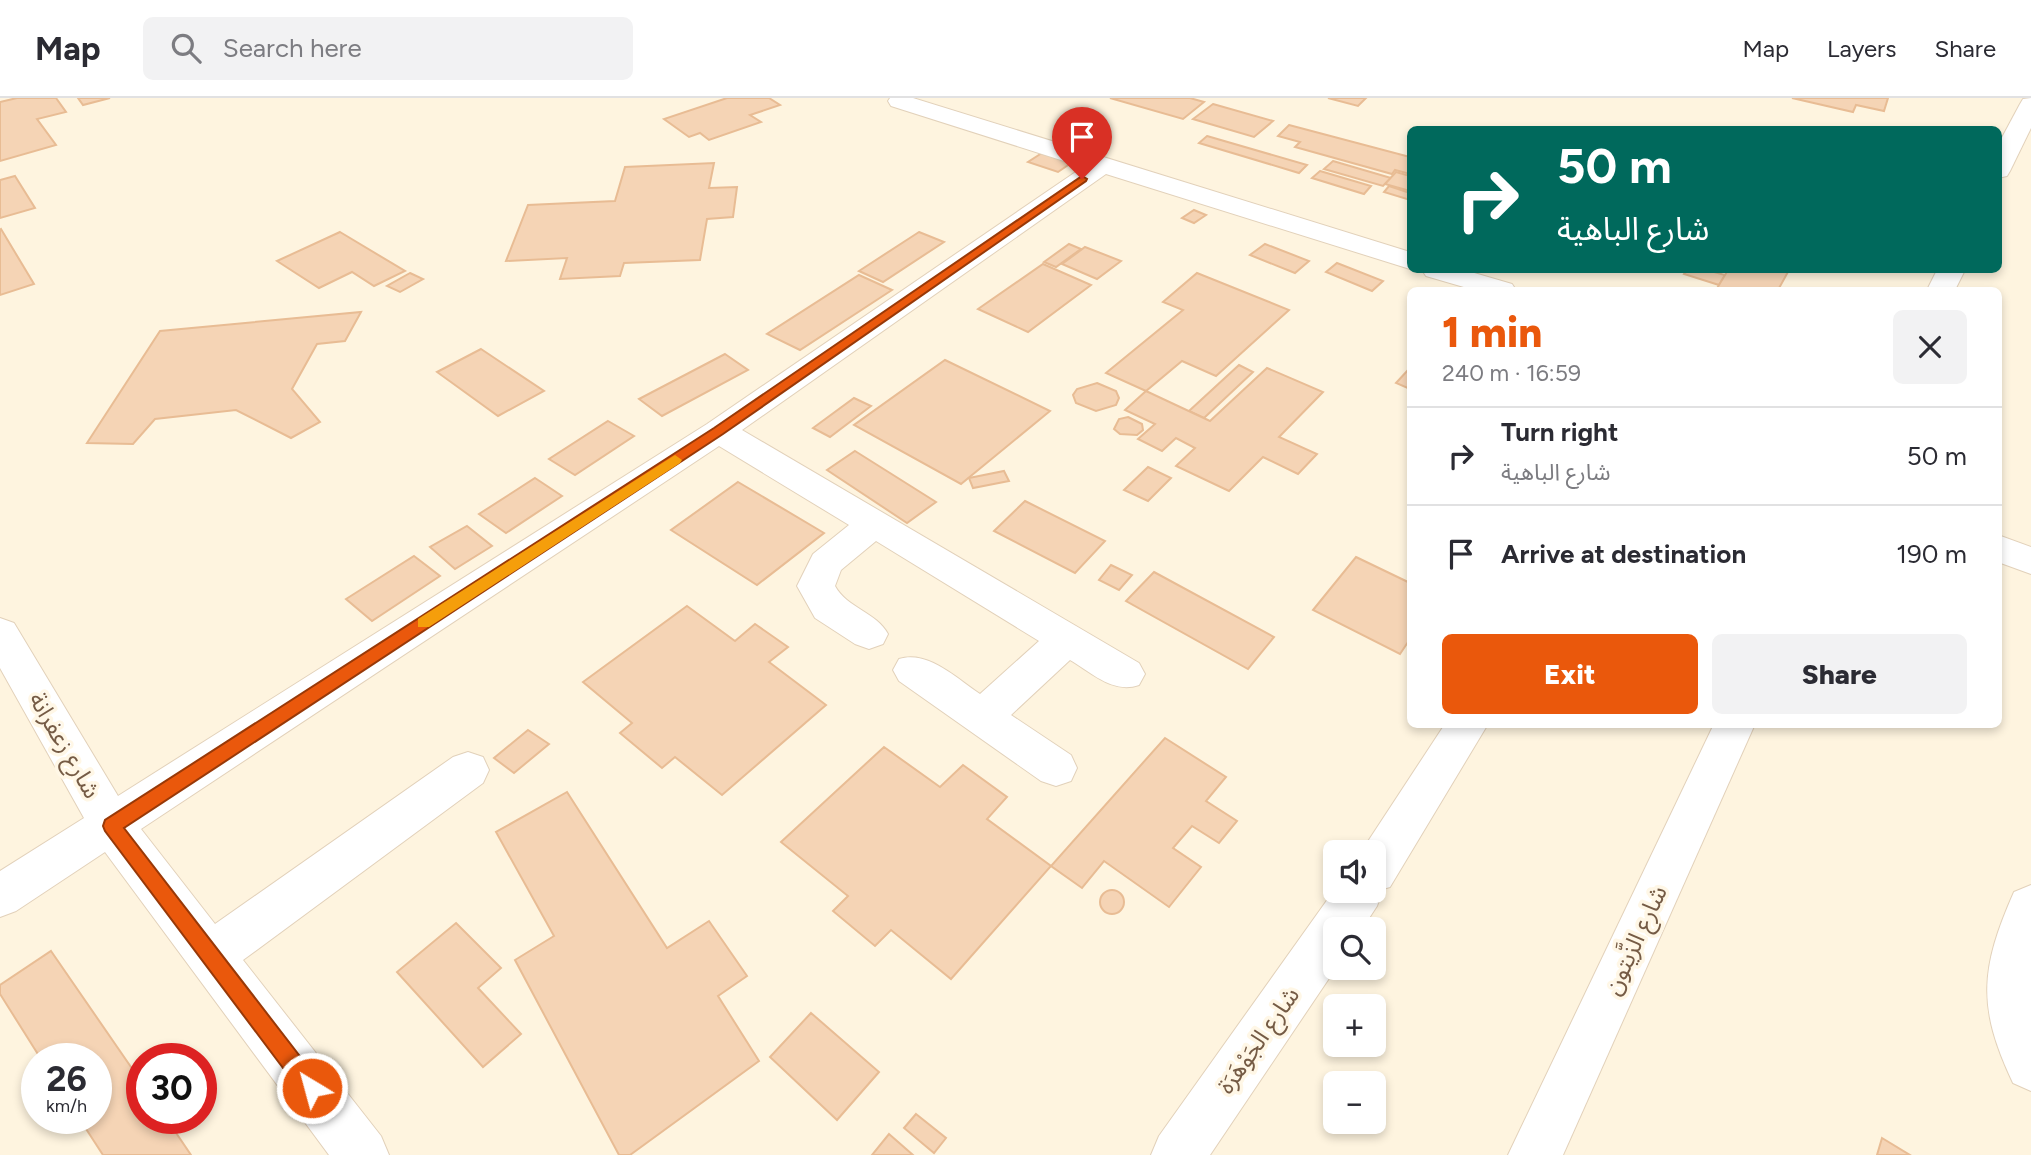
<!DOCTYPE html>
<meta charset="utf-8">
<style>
body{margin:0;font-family:Figtree,"Noto Sans Arabic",sans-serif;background:#f2f2f3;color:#2b2b33;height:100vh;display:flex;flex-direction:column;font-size:26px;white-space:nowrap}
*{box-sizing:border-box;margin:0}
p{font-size:23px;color:#7c7c81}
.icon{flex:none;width:38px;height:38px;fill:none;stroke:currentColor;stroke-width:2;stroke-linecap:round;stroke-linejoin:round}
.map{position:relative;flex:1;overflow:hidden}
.side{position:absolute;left:1407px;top:189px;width:595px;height:441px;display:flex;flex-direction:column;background:#fff;border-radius:10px;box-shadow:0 4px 10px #0003}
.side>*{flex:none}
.hud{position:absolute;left:1407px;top:28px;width:595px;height:147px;border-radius:10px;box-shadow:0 4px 10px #0003;background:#00695c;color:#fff;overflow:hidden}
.tools{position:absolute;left:1323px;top:742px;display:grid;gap:14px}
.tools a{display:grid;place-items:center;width:63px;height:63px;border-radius:10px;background:#fff;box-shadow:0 4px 10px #0003;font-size:35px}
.speed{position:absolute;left:21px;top:945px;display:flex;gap:14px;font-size:35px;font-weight:700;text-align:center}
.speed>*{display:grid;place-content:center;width:91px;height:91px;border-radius:50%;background:#fff;box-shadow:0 4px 10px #0003;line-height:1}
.speed small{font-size:18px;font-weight:400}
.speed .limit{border:10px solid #d22;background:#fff;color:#111}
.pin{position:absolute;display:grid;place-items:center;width:60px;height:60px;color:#fff;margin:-72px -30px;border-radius:50% 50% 50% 0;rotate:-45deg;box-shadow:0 0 7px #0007}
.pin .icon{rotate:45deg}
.me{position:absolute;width:77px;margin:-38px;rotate:323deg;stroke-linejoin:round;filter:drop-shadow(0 0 5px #0008)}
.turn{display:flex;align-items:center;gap:24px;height:147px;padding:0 35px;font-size:32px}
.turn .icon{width:91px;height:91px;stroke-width:2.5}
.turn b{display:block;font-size:49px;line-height:60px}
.round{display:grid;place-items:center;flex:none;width:74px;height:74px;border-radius:10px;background:#f2f2f3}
.summary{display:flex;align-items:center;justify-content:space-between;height:119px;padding:0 35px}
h1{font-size:42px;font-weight:800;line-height:52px;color:#ea580c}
.primary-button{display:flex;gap:14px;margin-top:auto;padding:14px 35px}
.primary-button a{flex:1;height:80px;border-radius:10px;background:#ea580c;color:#fff;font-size:28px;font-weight:800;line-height:80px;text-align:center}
.primary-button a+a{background:#f2f2f3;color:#2b2b33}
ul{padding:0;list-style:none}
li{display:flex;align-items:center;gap:21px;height:98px;padding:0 35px;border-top:2px solid #e1e1e2}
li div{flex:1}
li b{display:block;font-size:26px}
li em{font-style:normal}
header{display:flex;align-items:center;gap:42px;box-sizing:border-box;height:98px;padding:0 35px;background:#fff;border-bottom:2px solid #e1e1e2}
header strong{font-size:33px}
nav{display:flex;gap:38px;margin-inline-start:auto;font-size:24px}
.search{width:490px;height:63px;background:#f2f2f3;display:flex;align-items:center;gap:18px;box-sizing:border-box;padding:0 24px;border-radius:10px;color:#7c7c81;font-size:26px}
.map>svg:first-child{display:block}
.building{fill:#f5d4b5;stroke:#e8bc94;stroke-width:2}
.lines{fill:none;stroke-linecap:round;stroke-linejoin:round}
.street-casing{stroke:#e2d1ba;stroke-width:2}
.street{fill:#fff;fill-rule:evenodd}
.route{fill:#ea580c;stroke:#983908;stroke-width:2}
.slow{fill:#f59e0b}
.labels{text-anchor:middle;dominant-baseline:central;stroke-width:7;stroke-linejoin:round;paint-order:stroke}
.near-street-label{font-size:24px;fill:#755b45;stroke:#fff7e6}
</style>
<header>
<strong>Map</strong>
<div class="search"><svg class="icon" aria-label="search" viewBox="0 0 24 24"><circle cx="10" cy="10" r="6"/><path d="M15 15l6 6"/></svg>Search here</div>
<nav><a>Map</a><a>Layers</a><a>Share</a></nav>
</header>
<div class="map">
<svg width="2031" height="1057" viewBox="0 0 2031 1057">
<rect width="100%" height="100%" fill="#fef4df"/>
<g class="building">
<path d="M17,0H56L66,14L37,21L56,47L0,63V4Z"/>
<path d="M78,0H110L83,7Z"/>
<path d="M727,0H769L780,7L750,17L761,24L709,42L700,35L689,39L664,21Z"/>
<path d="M1110,0H1190L1204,4L1183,21Z"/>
<path d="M1328,0H1366L1358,8Z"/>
<path d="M1792,0H1888L1884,13L1856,7L1853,14Z"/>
<path d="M1213,6L1273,23L1254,39L1193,21Z"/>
<path d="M1289,27L1410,59V76L1395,72L1392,76L1295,49L1300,44L1278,38Z"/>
<path d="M1207,38L1307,67L1299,75L1199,45Z"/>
<path d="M1045,53L1074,63L1058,74L1028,64Z"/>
<path d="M1333,63L1391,80L1383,88L1324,71Z"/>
<path d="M714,65L709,90L737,89L733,119L707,121L700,162L624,165L620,178L560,181L567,160L506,163L528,107L615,103L625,69Z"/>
<path d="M1320,73L1371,88L1364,96L1312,80Z"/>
<path d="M1396,74L1410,78V93L1385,86Z"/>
<path d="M15,78L35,110L0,120V82Z"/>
<path d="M1389,88L1410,95V102L1384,94Z"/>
<path d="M1194,112L1206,117L1194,125L1182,120Z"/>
<path d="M1,131L34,186L0,197V132Z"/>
<path d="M340,134L405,173L374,188L352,174L319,190L277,163Z"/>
<path d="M919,134L944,144L883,184L859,173Z"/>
<path d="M1069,146L1081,151L1056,169L1044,164Z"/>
<path d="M1265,146L1309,163L1295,175L1250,157Z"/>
<path d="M1085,149L1121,163L1097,181L1062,166Z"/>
<path d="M1337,165L1383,183L1372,193L1326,174Z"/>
<path d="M1043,166L1091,187L1028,234L978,211Z"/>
<path d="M1687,172H1707L1725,177L1719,187L1684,176Z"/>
<path d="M1728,172H1789L1778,192H1716Z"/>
<path d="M410,175L423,181L400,194L387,188Z"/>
<path d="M1197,175L1289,212L1216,278L1182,263L1146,293L1106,275L1183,212L1163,204Z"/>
<path d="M859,177L892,192L800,252L767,236Z"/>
<path d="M361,214L345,243L317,246L292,291L320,324L291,340L236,312L155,321L133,346L87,345L160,233Z"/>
<path d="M481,251L544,293L498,318L437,274Z"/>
<path d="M725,256L748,272L662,318L639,301Z"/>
<path d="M945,262L1050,313L961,386L854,327Z"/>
<path d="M1239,267L1253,274L1204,320L1189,313Z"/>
<path d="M1267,270L1323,294L1279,339L1317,356L1298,376L1263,359L1229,393L1176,368L1195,350L1176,340L1162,353L1138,341L1155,326L1125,312L1146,293L1210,323Z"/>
<path d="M1408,272L1410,273V291L1396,285Z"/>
<path d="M1097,285L1116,293L1119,300L1116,307L1096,313L1076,305L1073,297L1077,291Z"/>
<path d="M854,300L871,308L830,339L813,330Z"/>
<path d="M1128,319L1142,326L1143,332L1137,337L1120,336L1114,331L1119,321Z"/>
<path d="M608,323L634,338L575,377L549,361Z"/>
<path d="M855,353L936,404L907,425L827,372Z"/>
<path d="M1148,369L1171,380L1148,403L1124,392Z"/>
<path d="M1004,373L1009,383L973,390L969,380Z"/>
<path d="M535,380L562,398L506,435L479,416Z"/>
<path d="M738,384L824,435L757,487L671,432Z"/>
<path d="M1025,403L1105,443L1075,475L994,433Z"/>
<path d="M467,428L492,448L455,471L430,449Z"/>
<path d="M414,458L440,478L372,523L346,501Z"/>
<path d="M1356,459L1410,485V541L1400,556L1313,512Z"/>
<path d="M1111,467L1132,477L1119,492L1099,482Z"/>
<path d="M1154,474L1274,539L1248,571L1126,503Z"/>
<path d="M687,508L735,543L755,526L788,549L769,564L826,607L722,697L675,659L662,670L620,635L632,625L583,584Z"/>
<path d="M528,632L549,646L514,675L494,660Z"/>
<path d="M1165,640L1226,679L1206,703L1237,723L1219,745L1192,728L1173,750L1201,769L1169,809L1104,763L1082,790L1051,768Z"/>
<path d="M884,649L940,689L963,667L1007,699L987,721L1051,768L951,881L891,832L875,848L833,813L848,798L781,744Z"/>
<path d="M567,694L667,850L709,823L747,878L718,898L759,963L630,1057H619L515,862L554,838L496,734Z"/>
<circle cx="1112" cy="804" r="12"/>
<path d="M456,825L501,870L478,890L521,936L483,969L397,874Z"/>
<path d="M51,853L142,985V1020H166L191,1057H103L79,1020H96V961H41L0,896V887Z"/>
<path d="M811,915L879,974L837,1022L770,959Z"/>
<path d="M916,1016L946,1040L934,1055L904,1030Z"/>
<path d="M889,1036L913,1057H872Z"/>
<path d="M1882,1040L1910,1057H1877Z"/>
</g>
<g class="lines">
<g class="street-casing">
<g id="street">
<path d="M890,0H913L1410,154V171L1106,76L742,332L1139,565L1145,576L1139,587C1113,596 1092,575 1070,562L1011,617L1071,657L1077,670L1071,683L1056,688L1041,683L899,583L893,572L899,561C928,552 956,580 980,596L1039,543L876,443L841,472L835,488C847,510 876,514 888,536L883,546L869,551L855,546L815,520L797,488L813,456L849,427L719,348L141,731L215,826L453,659L468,654L483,659L489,672L483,685L243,862L381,1038L389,1057H329L105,754L16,813L0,819V773L84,720L0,570V520L14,525L118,698L707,326L1083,69L891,8L888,3Z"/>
<path d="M2031,0V30L2010,73L2007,78L1998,80V47L2020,6L2023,1Z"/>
<path d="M1422,172H1464L1512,186L1516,192H1474L1426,178Z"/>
<path d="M1937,172H1965L1955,192H1927Z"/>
<path d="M1998,437L2031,449V476L1998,464Z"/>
<path d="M1445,626H1488L1390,789L1383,791L1377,808L1362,831H1335L1336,870L1210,1057H1151L1159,1038L1335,791L1374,793V754H1361Z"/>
<path d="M1714,626H1755L1563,1057H1508Z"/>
<path d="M2031,787V993L2013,985C1977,909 1980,871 2014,794Z"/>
</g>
</g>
<use href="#street" class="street"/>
</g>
<path class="route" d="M1082,78L1087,81L1086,83L723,336L124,730L319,983L323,990L319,998L312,1001L304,998L105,733L103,728L105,722L714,330Z"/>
<path class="slow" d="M675,357L682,362L680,365L429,529H418V521Z"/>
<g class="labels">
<g class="near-street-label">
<text transform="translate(65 647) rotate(60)">شارع زعفرانة</text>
<text transform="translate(1635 842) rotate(-65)">شارع الزَّيتون</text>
<text transform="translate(1258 942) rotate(-55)">شارع الجَوْهَرَة</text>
</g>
</g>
</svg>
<div class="tools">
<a><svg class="icon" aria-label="sound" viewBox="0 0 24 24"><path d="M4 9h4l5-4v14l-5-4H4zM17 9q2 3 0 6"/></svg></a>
<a><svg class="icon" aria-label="search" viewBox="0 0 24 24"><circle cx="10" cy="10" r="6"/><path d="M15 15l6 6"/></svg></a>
<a>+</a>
<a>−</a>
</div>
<div class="speed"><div>26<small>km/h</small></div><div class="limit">30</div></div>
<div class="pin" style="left:1082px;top:81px;background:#d93025"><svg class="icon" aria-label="arrive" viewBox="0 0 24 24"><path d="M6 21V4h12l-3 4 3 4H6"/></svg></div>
<svg class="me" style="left:312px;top:990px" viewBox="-20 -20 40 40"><circle r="17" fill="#ea580c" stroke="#fff" stroke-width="3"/><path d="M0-11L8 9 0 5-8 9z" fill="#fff"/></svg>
<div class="hud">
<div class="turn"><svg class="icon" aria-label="right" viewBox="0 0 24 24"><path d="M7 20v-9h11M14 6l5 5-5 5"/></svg><div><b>50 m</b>شارع الباهية</div></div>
</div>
<section class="side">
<div class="summary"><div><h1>1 min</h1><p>240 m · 16:59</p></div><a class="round"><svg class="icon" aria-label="close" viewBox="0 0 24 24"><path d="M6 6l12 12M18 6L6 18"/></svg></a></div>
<ul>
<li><svg class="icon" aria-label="right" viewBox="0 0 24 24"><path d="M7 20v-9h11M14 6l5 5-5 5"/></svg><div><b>Turn right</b><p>شارع الباهية</p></div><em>50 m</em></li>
<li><svg class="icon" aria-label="arrive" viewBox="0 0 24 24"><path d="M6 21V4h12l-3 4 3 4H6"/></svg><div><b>Arrive at destination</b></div><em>190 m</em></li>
</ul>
<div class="primary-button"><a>Exit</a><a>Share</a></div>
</section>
</div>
